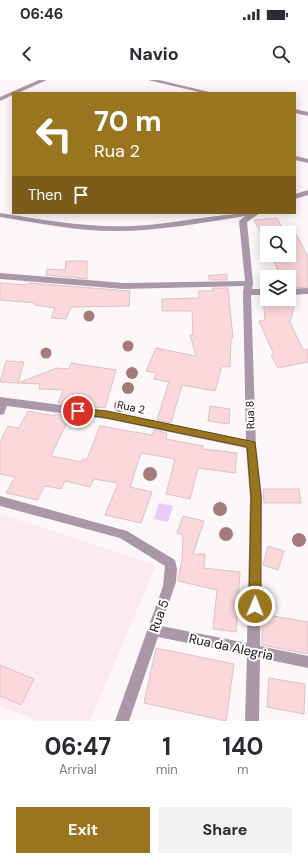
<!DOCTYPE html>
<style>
body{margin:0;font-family:"DM Sans",sans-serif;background:#f2f2f3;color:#2b2b33;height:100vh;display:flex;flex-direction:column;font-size:15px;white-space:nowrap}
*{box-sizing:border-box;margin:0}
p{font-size:13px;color:#7c7c81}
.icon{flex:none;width:22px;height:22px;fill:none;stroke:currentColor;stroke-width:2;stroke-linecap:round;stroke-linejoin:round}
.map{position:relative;height:641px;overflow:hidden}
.panel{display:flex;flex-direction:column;background:#fff;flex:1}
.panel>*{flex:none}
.hud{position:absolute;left:12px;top:12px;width:284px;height:122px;border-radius:0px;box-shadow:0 2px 10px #0003;background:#9a7520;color:#fff;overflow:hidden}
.tools{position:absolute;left:260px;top:146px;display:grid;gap:8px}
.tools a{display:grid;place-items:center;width:36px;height:36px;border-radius:0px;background:#fff;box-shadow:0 2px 10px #0003;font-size:20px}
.pin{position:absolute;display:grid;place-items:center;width:34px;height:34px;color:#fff;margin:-17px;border:2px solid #fff;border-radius:50%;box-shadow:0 1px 4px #0007}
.me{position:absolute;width:44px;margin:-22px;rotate:1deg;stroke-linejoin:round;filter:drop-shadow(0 0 3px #0008)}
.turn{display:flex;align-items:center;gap:14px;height:84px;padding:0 16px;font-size:18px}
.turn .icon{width:52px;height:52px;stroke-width:2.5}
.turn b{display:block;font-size:28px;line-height:34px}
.then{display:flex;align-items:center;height:38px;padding:0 16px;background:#0003;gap:8px;font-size:15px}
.eta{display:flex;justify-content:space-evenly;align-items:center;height:68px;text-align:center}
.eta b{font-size:24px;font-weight:700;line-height:28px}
.cta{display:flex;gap:8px;margin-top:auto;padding:8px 16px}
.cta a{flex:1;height:46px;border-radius:0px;background:#9a7520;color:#fff;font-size:16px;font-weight:700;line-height:46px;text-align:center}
.cta a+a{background:#f2f2f3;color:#2b2b33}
.status{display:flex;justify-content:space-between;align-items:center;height:28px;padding:0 20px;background:#fff;direction:ltr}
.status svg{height:11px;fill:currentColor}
header{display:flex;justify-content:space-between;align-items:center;height:52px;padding:0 16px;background:#fff;font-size:18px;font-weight:700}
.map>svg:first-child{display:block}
.built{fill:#fce9f2}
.water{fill:#e7ccfc}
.building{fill:#fcd7dc;stroke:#d6c5c7}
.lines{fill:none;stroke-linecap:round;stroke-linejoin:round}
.street{fill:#aa98a8;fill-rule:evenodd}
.tree{fill:#a47b7b}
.route{fill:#9a7520;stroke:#644c15}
.labels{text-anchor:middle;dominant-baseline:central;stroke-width:4;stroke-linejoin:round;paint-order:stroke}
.street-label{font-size:11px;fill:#140e11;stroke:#fff}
.near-street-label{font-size:13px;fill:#140e11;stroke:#fff}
</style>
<div class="status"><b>06:46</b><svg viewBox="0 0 49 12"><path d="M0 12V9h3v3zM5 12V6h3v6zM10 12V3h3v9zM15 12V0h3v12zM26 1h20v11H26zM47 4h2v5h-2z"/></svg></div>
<header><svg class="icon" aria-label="back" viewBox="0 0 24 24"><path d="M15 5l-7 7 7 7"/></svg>Navio<svg class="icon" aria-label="search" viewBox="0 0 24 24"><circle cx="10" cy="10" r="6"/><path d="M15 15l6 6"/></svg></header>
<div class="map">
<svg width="308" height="641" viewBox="0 0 308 641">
<rect width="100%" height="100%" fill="#fef7fa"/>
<path class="built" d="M0,434L156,485L90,641H39L0,626Z"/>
<path class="water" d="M159,423L173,426L168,442L154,439Z"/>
<g class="building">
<path d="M277,138L282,147H284L288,153H267V164L254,140Z"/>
<path d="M296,154L308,177V207L289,208V197H281L272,178H275L274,175H289V155Z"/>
<path d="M66,181H87V199L46,195L47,189L65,190Z"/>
<path d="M227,194V200H210L208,196Z"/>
<path d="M0,203L28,205L29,203L130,211L129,226L71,227L66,239L51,238L55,228L34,225L35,223L0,220Z"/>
<path d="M212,208H228L233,258H231L230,287L222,286L215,311L182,305L171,343L157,340L169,302L154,299L156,293L146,291L156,268L196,276L190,255H193L192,231H162V219L199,218V211H213Z"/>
<path d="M263,216H267V219H288L294,227L290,242L303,270L308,269V282L278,288L271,276L274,275L259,241L265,240Z"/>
<path d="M6,281L24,282L18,303L0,302Z"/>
<path d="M71,283L116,290L105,328L58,323L63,310L39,309L40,304L18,303L57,288L69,289Z"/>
<path d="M210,326L230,329L229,344L208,341Z"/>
<path d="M28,331L54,336L55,334L70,336L51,376L81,382L83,379H87L100,346L152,355L154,350L167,353L166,359L203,366V369L237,373L235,393L198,388L190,419L166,414L175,379L141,373L130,407L152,412L141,443L105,435L118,403L94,399L90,407L65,401L61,409L45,406L37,420L6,413L15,397L0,394V362L8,346L19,348Z"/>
<path d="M263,409H299L301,423H264Z"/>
<path d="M183,436L204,441L193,474H205L204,488L240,492L236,552L213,549L217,510L178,501L182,479L183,455L177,453Z"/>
<path d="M268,466L284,471L278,490L263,485Z"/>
<path d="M262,534L308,542V574L262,565Z"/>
<path d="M156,568L234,584L226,641L144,623Z"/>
<path d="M0,585L34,599L21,625L0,616Z"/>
<path d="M269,598L305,604L304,634L267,627Z"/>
</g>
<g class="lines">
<g class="street">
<path d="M39,0H47L18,13H13V15L0,21V17Z"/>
<path d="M148,0H159L214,13H203Z"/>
<path d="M295,29L308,32V36L295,33Z"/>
<path d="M295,76L308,79V83L295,80Z"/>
<path d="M308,110V115L295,119V114Z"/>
<path d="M0,133C44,140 88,148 133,146C175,144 217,133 260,133L247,142L253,203L252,209H267V215H251L256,365L262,417L260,566L308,576V588L260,578L259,641H245L247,575L158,557L129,641H115L163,506L165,486L120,458L0,426V416L127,451L175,480L177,489L176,502L161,546L247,563L250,417L246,368L107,339L7,326L4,334L0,335V317L107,331L246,360L243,212L244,206L124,209L0,199V193L124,203L245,201L239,141L245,136C202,143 159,151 115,151C76,151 38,143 0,137Z"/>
<path d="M308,208V214L289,215V209Z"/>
</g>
</g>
<g class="tree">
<circle cx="89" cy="236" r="5.5"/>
<circle cx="128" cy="266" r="5.5"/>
<circle cx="46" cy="273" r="5.5"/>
<circle cx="132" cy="293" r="6"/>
<circle cx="128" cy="308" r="6"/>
<circle cx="120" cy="326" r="6"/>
<circle cx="150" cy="394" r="7"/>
<circle cx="220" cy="429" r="7"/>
<circle cx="226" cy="454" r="7"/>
<circle cx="299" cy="460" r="7"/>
</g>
<path class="route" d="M78,328L107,331L255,362L261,417V526L259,529L255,531L251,529L249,526L251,417L247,367L107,338L74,333L73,331L74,329Z"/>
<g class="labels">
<g class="street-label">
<text transform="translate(131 327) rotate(12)">Rua 2</text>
<text transform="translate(250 335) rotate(-92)">Rua 8</text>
</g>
<g class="near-street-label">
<text transform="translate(159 536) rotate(-71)">Rua 5</text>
<text transform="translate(231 567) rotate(12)">Rua da Alegria</text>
</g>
</g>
</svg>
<div class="tools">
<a><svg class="icon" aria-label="search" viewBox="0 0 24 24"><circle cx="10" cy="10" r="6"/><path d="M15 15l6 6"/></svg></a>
<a><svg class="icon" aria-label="layers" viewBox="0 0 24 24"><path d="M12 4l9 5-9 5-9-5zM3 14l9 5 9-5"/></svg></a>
</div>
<div class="pin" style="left:78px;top:331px;background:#d93025"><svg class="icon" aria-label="arrive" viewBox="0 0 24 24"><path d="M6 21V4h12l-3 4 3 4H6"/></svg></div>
<svg class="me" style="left:255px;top:526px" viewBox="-20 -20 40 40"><circle r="17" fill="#9a7520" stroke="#fff" stroke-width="3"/><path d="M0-11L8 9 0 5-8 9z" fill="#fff"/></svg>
<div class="hud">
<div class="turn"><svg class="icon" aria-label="left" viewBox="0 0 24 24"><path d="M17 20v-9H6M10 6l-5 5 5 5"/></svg><div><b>70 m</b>Rua 2</div></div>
<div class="then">Then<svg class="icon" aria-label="arrive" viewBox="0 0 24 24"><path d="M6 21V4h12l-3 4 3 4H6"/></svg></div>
</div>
</div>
<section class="panel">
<div class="eta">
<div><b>06:47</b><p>Arrival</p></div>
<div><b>1</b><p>min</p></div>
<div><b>140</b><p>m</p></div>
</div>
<div class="cta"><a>Exit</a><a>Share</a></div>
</section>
